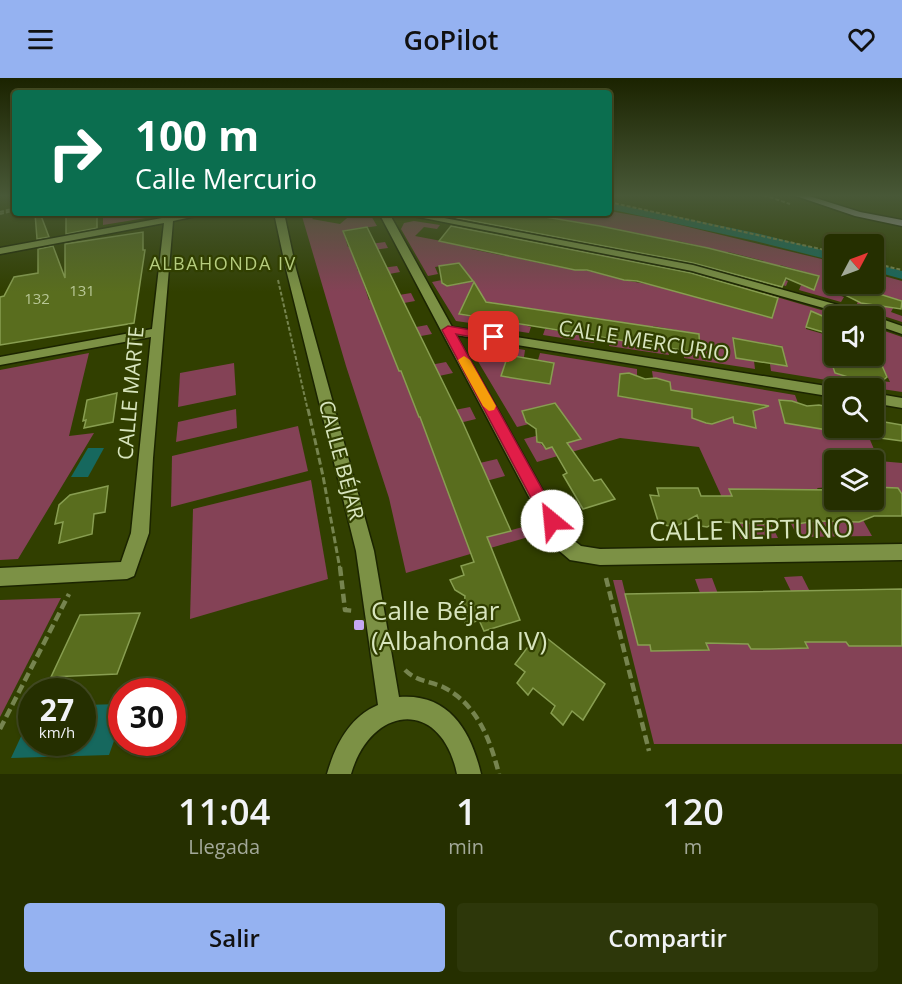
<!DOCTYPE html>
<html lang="es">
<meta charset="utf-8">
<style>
body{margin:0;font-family:"Open Sans",sans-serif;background:#2d370a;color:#f1f3f6;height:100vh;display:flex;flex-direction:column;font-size:22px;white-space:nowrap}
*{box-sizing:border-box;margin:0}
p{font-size:20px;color:#a3a999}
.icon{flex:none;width:33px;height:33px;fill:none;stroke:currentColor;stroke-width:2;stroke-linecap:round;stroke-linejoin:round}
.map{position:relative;height:696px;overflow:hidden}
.drawer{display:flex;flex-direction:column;background:#252f00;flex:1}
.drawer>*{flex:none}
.banner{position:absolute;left:12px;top:12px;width:600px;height:126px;border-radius:6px;box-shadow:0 2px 4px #0004,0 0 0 2px #424a22;background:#0b6e4f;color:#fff;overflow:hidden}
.needle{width:39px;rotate:49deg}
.buttons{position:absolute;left:824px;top:156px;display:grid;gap:12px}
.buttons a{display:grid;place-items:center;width:60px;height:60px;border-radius:6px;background:#252f00;box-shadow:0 2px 4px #0004,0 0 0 2px #424a22;font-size:30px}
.speed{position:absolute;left:18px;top:600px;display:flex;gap:12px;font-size:30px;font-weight:700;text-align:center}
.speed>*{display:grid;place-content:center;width:78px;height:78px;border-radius:50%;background:#252f00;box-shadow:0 2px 4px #0004,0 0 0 2px #424a22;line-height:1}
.speed small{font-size:15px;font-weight:400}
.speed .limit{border:9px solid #d22;background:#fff;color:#111}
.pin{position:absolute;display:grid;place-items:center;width:51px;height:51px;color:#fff;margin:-26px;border-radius:12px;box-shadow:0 3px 9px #0006}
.me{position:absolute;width:66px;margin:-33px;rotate:332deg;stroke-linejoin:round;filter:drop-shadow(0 0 4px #0008)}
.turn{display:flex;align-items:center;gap:21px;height:126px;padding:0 24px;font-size:27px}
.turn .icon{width:78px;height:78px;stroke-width:2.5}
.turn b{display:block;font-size:42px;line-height:51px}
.eta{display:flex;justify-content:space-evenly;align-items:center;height:102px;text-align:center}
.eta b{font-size:36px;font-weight:600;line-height:42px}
.primary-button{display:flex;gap:12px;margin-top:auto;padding:12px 24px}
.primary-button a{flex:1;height:69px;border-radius:6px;background:#95b2f1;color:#111;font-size:24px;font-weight:600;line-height:69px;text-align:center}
.primary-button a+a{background:#2d370a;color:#f1f3f6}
header{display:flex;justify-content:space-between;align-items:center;height:78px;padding:0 24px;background:#95b2f1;color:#111;font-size:27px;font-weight:600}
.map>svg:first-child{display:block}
.green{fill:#844256;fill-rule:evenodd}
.water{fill:#16685e}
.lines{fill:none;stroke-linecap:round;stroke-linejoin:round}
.canal{fill:#16685e;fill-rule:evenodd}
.building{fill:#596d1e;stroke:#889e51;stroke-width:1.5}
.minor-casing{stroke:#1b2400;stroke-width:3}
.major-casing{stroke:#1b2400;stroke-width:3}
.path-far2{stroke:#76844f;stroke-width:2;stroke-dasharray:4 2;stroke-linecap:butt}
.path-far1{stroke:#76844f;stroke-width:3;stroke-dasharray:7 3;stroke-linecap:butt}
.path{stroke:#76844f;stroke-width:4.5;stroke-dasharray:9 4.5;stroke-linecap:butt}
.minor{fill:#7c9145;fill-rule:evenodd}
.major{fill:#a29ba4;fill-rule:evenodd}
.route{fill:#e11d48;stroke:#92132f;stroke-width:1.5}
.slow{fill:#f59e0b}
.poi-dot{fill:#c5a7f1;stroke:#313f00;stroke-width:2}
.labels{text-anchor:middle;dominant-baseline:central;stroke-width:4.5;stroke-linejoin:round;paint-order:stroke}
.far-number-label{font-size:15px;fill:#b8c796}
.far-neighbourhood-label{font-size:18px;letter-spacing:1.5px;fill:#b5cc7e;stroke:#313f00}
.street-label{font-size:21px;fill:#d8e5be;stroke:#313f00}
.near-street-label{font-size:26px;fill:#d8e5be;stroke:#313f00}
.near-poi-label{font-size:26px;fill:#d8e5be;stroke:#313f00;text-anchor:start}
</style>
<header><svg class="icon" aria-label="menu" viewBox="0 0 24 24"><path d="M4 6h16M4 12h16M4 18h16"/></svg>GoPilot<svg class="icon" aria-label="heart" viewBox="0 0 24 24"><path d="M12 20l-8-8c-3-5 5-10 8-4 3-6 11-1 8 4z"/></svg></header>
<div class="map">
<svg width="902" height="696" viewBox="0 0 902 696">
<rect width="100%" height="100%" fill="#313f00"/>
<g class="green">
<path d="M609,133L655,141L834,184L835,206L830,214L844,219L841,224L799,212L801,207L815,210L819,198L780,187L785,202L788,203L786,208L746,197L764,183L728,174L723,185L713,171L678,163L674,174L662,172L665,161L632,154L628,165L537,138L519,135H609Z"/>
<path d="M103,135H176L103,147Z"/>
<path d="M301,135H318L312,141L340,146L353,135L370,136L377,148L343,153L348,169L385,164L388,170L352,175L358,193L397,188L400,194L362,201L369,222L411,215L415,223L404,225L384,255L427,247L432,256L388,264L425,288L446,284L453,295L406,305L419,339L470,329L476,341L426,353L441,394L497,381L505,398L448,413L467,464L530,447L535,457L406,495L389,420L346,288Z"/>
<path d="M414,143L440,147L437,151L424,149L415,158L452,165L451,153H447L450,149L495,157L481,159L471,171L505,178L514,166L506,159L542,166L540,170L529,168L521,181L554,188L561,175L551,173L553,168L587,174L579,191L602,196L607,184L596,181L599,176L634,183L622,201L624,202L652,207L644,191L646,186L750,211L748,217L772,239L776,225L761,221L763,215L828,234L827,240L810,236L806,251L834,259V276L829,275L835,295L854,299L857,307L771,293L770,286L787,288L782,268L734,261L744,281L754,283L755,291L684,280V272L700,274L699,256L653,248L652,266L668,270L669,277L609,268L610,261L626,263L627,245L584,238L580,255L595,258L594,265L543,257L545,251L560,253L564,236L522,229L517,245L531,249L529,255L483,248L485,242L500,243L506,227L466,220L459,236L472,239L470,245L456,243L432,204L442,202L448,208L473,203L459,185L435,189L438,196L428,198L401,151L404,145Z"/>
<path d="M873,195L902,203V223L898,221L891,234L902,238V244L856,229L858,223L873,228L878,216L846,206H873Z"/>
<path d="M873,249L902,259V314L875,310L871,302L890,304L880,283L845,278H873Z"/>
<path d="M485,265L525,272L524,279L508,277L502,297L550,306L554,285L538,282L540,275L637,291V298L620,296L618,318L670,327V304L653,300L652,293L795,317L798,325L779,322L785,345L804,348L821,345L824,351L843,355L842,350H865L879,383L902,385V416L897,410L874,409L873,418V382H834V409L817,410L837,442H863L872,458L798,459L790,444H816L798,411H730L764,446L770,444L778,460L741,461L699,369L620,360L537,384L524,361L536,358L537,362L546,371L580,361L522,333L525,342L529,346L517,349L473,275L474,269ZM691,317L751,325L756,349L734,345L733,335L712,346L692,340Z"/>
<path d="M89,275L69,358L94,355L18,481L0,482V292Z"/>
<path d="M234,285L236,317L178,329L180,295Z"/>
<path d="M236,331L237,350L176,364L178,344Z"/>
<path d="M298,348L308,393L171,429L172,378Z"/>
<path d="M311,402L328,501L190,541L193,431Z"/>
<path d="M802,498L835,563H846L849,568H902V666H654L613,502H622L638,567H650L651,573L708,572L707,565H718L695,501L712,500L737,566H748L751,571L808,570L805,564H816L784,499Z"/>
<path d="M61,520L0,639V522Z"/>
</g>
<g class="water">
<path d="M88,370H104L88,399H71Z"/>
<path d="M121,626V643L109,677L11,680L31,637L32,664H82L83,627Z"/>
</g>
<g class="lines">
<g class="canal">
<path d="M609,125L756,155L834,175V183L755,163L609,131Z"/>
<path d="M873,185L902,193V201L873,193Z"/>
</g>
</g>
<g class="building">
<path d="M35,135H40L49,159L37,161Z"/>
<path d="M73,135H97V150L66,156V138L73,137Z"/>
<path d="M461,135H521L600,148L708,170L819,198L814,212L786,200L782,209L693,185L457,140Z"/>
<path d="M451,148L691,195L778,220L772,240L637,203L624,202L587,192H575L439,163Z"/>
<path d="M367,149L463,345L511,453L487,459L520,542L484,553L479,542L466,547L463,536L465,518L455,512L450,502L464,497L461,488L474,484L420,339H419L401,293H399L343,153Z"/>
<path d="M143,154V172H145L134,245L0,267V219L4,218L14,199L38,195V171L53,168L65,200V166Z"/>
<path d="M459,185L473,203L447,208L442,205L439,188Z"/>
<path d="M830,200L834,201V206H847L902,223L901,231L861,225L827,208Z"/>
<path d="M474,204L486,224L699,256L700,275L459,236Z"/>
<path d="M811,233L827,240L823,254L806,249Z"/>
<path d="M733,260L782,269L787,288L736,280Z"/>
<path d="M508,277L554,285L550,306L501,298Z"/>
<path d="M829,277L880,283L887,299L881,304L863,299H848L835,295Z"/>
<path d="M629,295L645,301L656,300L670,304L671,312L769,328L753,333L756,350L734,345L733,339L712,346L706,345L692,340V331L618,318L620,296Z"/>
<path d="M117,315L113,344L84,350L86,342L83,343L87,322Z"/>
<path d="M779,322L792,323L807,328L819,327L834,330V353L785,345Z"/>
<path d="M555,325L581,361L567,365L594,403L601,401L615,421L583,431L563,397L567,395L552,369L546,371L542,365L537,364L536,351L526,344L522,333Z"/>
<path d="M873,342L902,347V363L873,359Z"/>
<path d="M108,408L105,434L94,436L92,456L59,465L63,444L55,446L59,427L70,417Z"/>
<path d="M873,409L898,410L902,416V438H874L859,444L816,443L797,446L781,441L764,446L718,444L707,449L701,448L697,437L675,449L659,446L650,417L659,418L657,410H698L701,418H732L729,411L834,412V422H873Z"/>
<path d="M902,511V568H849L846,564H805L808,570L770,571H751L748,566L706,565L709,572L651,573L650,567H638L625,516Z"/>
<path d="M140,535L117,596L51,599L80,537Z"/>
<path d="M539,554L605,606L583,642L572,633L563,647L551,635L555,628L533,610L528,617L517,605L525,594L515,586Z"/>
</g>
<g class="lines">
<g class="minor-casing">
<g id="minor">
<path d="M189,135H210L173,143L153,380L149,455L134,498L127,501L0,508V490L121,484L131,455L151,259L0,287V279L152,251L164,145L0,176V170Z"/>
<path d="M274,135H284L296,191L374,473L399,619C449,615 471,653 481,696H457C441,619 371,627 351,696H327C335,668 349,639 378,627L356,473L286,191Z"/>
<path d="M379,135H389L452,249L839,310H834V319L456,257L568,458L581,468L600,471L902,466V482L600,487L570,482L556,470Z"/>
<path d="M398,135H418L693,187L867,235L869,238H852L692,193Z"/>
<path d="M873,238L902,248V256L873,246Z"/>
<path d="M873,315L902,320V330L873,325Z"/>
</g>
</g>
<g class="major-casing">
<path id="major" d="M793,117H806L860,134L902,142V148L855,138Z"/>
</g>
<g class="path-far2">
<path d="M764,117L790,126"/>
<path d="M609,124L834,174"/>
<path d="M0,134L15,130"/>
<path d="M0,136L15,132"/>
<path d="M873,185L902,192"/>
<path d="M278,202L308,333"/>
</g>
<path class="path-far1" d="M308,331L323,398L340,491"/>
<g class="path">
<path d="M340,489L345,532L355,533"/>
<path d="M606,500L649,673"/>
<path d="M405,592C416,603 429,603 443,609C477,626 490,661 499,696"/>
<path d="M0,651L69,516"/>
</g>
<use href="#minor" class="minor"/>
<use href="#major" class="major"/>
</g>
<linearGradient id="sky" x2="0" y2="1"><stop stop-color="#1b2300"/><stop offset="0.55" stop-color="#485837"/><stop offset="1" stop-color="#485837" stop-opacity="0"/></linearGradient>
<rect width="902" height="214" fill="url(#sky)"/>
<path class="route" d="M448,248L494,256L500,259L494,263L456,256L557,438L560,443L557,448L552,450L546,448L442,252Z"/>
<path class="slow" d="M464,278L470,282L496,328L494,332L489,333L483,328L458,282Z"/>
<rect class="poi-dot" x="353" y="541" width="12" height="12" rx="3"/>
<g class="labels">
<g class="far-number-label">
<text x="82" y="212">131</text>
<text x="37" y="220">132</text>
</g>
<g class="far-neighbourhood-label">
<text x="223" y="185">ALBAHONDA IV</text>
</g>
<g class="street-label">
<text transform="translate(644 262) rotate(9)">CALLE MERCURIO</text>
<text transform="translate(130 315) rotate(-85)">CALLE MARTE</text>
<text transform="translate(342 382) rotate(75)">CALLE BÉJAR</text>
</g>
<g class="near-street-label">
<text transform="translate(751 451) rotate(-1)">CALLE NEPTUNO</text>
</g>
<g class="near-poi-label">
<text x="371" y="532">Calle Béjar<tspan x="371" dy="30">(Albahonda IV)</tspan></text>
</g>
</g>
</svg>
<div class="buttons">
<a><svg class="needle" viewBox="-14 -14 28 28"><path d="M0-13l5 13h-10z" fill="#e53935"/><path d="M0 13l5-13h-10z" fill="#a3a999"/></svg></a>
<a><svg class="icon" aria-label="sound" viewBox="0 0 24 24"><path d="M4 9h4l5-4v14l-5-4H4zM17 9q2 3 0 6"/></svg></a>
<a><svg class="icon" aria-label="search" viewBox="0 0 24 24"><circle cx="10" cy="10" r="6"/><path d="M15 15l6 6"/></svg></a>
<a><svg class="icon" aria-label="layers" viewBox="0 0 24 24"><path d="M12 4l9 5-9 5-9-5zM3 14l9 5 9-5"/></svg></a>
</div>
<div class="speed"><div>27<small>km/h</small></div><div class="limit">30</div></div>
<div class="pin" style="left:494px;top:259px;background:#d93025"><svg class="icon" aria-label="arrive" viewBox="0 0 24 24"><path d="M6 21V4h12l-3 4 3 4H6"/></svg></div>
<svg class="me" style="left:552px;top:443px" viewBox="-20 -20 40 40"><circle r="19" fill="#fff"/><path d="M0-13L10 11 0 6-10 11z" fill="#e11d48"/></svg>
<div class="banner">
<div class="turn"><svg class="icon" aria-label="right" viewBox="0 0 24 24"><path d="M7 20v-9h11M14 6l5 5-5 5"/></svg><div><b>100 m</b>Calle Mercurio</div></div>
</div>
</div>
<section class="drawer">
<div class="eta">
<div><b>11:04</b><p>Llegada</p></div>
<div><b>1</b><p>min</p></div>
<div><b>120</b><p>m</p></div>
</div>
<div class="primary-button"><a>Salir</a><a>Compartir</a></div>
</section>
